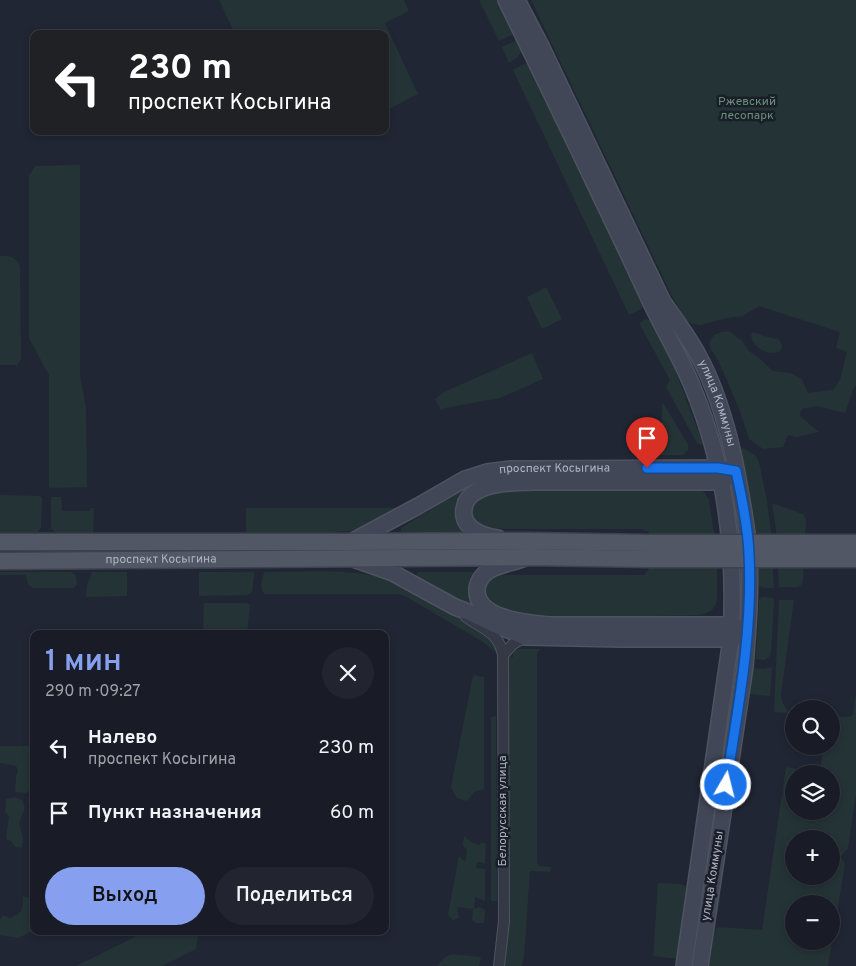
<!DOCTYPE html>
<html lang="ru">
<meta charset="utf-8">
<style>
body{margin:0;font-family:Overpass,sans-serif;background:#22252f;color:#f1f3f6;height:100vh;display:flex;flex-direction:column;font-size:19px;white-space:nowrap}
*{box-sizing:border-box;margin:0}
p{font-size:16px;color:#9fa1a7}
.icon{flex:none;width:28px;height:28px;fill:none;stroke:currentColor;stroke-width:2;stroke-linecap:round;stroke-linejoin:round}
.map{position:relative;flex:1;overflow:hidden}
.sheet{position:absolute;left:30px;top:630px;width:359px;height:305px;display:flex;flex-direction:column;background:#191c27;border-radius:10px;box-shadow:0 2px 8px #0003,0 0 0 1px #373a44}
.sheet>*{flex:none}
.hud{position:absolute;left:30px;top:30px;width:359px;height:105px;border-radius:10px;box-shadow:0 2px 8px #0003,0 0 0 1px #373a44;background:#202124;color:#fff;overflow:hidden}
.controls{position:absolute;left:785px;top:700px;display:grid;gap:10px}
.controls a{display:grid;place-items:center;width:55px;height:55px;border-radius:50%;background:#191c27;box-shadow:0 2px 8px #0003,0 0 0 1px #373a44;font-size:25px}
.pin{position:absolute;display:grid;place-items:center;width:42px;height:42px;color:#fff;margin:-51px -21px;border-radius:50% 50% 50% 0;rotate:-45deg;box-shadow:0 0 5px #0007}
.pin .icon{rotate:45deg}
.me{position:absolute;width:55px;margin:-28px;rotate:8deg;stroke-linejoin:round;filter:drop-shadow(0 0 4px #0008)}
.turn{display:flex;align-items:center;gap:18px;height:105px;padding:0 15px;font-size:22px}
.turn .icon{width:65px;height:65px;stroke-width:2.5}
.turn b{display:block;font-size:35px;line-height:42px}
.round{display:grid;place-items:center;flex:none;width:52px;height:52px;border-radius:26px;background:#22252f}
.head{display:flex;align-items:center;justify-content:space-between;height:85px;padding:0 15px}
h1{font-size:30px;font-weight:600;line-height:38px;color:#86a0ef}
.primary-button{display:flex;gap:10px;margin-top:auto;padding:10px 15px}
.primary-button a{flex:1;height:58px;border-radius:30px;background:#86a0ef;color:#111;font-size:20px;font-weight:600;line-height:58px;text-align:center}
.primary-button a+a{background:#22252f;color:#f1f3f6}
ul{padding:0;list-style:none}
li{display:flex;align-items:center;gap:15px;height:65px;padding:0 15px}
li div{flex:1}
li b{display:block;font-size:19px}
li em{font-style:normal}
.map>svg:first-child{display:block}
.green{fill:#243336;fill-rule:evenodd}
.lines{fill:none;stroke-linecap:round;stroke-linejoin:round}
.street-casing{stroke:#4e5360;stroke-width:12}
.secondary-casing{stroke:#4e5360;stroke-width:18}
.primary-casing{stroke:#3d424f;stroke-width:19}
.street{stroke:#343945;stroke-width:10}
.secondary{stroke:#424758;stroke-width:15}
.primary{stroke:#525765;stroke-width:16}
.primary-bridge-casing{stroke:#3d424f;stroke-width:19;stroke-linecap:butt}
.primary-bridge{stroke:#525765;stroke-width:16}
.route-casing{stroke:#114b97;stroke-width:12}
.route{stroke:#1a73e8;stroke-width:9}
.labels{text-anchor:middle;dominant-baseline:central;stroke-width:5;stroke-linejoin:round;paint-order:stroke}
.park-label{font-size:12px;fill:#689077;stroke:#191e29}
.street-label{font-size:12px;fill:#aeb3c2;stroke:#191e29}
</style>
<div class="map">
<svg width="856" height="966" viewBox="0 0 856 966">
<rect width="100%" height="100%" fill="#212634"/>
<g class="green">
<path d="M219,0H404L409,11L385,23L418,94L385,111V34H235Z"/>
<path d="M479,0H498L514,34L499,41Z"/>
<path d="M531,0H856V385L853,390L845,413L817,406L801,409L800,416L819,432L797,437L788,435L783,447L763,449L749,439L741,414L729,385L719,362L711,349L709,343L714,335L721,332L729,331L742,341L749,351L760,359L773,371L790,373L802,379L808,393C817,391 825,392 834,389L840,380L847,352L836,348L840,332L759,306L743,316L727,318L700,325L694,324L687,321L672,296Z"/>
<path d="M517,40L522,50L518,57L509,63L502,47Z"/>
<path d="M526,63L529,64L644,305L641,309L629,315L513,70Z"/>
<path d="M80,165V375L86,408L87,487L49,488V375L29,338V176L35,166Z"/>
<path d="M0,256C10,256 16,256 20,267L21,358L20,361L17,365H0Z"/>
<path d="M546,287L562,319L542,329L527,297Z"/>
<path d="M646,319L652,321L675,370L703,444L701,445L697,443L666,387L670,380L639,323Z"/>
<path d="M753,332L764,336L778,339C795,358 754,358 751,335Z"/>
<path d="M532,353L543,379L500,398L445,408L441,410L435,399L444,392Z"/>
<path d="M663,403L688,444V450L683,455H661L662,404Z"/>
<path d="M744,448L756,456L759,462L767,501L771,531L774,588H764L759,586L756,532L752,503L741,449Z"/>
<path d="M487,464V466L369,527C330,536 286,532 246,533V508H402L461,474L472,469Z"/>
<path d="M481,482L473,488L462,532H402L401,531V528L464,489Z"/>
<path d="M533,489L699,490L704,492L709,500L717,553V598C717,609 709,613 699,615C666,616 632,616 599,616C575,617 550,618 526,614C516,612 502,609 494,604C478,595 484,578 502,575H644L649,569V532L642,529H506C495,528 470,529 472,512C472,507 474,502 479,499C495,490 515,490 533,489Z"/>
<path d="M0,495L40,496L42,498L41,528L38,532H0Z"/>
<path d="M51,497H61L62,511H90L91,508H94L93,532H55L51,528Z"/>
<path d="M772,503L803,514L806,519L803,581L802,584L798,587H779L776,531Z"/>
<path d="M0,572H71C76,574 77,579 77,584L74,588H33L28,585L26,575H0Z"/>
<path d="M92,572H127V596L86,597L87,585Z"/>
<path d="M199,572H254V577L252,592L247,595L199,596Z"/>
<path d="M264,572C311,572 363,566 406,586L487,635C492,639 496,645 496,653L483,642L405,596L398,594H265C258,589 263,579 264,572Z"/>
<path d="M418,572H474L477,609L475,611L417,576V573Z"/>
<path d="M763,597L774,598L771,654L769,657L765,660L756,659L759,599Z"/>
<path d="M779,600H794L781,694L782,702L789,713L774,712Z"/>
<path d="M204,603H247L250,605L247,634H203Z"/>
<path d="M518,649H541L537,653V863L540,866L551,867L550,872L530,871L524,956L522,966H505L509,921V657H513C513,653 513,651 518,649Z"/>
<path d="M772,667L770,696L750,694L754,668L764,669Z"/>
<path d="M473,675L484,677V789L474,792L467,801L457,798L451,787Z"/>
<path d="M856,693V794L848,848L841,856L845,864L828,966H709L714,933L717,927L762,930L786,767L820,773L823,746H831V717H850L853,714ZM794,774H831V811H794ZM794,839H831V876H794ZM794,904H831V941H794Z"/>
<path d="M496,716L497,901H491V717Z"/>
<path d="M0,746H34V796L29,791L25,793L15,792L16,776L18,771L16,766L0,763Z"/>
<path d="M14,797L22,800L25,808L19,823L23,838L22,848L15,847L11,841L7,840L6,837L9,817L5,812L6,799Z"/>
<path d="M464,836L471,842L479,845L481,843H486L485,863L477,862L476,868L485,869V901L475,897L474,909L479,907L485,910L484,923H475L472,920L473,909L457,907L459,918L453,920L448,915L459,856L465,862L467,850L463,845Z"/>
<path d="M658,883L680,884L688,887L679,958H669L653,956Z"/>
<path d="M34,891V930L18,938L0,935V919L3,915L10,918C24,912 22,911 23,896L32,898Z"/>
<path d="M147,931H199L196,949L162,966H76Z"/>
<path d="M451,954L481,957L479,966H437L444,958Z"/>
</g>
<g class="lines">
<g class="street-casing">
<g id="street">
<path d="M466,617C484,630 499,632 503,655L504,921L499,966"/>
<path d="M503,655L513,644L525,637"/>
</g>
</g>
<g class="secondary-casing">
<g id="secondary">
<path d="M506,0C546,82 585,163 624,245C634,266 643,286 653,307C666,334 682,360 693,388C726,468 736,553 731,639L684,966"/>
<path id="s1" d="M517,0L542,48L663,302C675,319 687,335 697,353C716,387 727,425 735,463C741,493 747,523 749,553C751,591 748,629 745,667L700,966"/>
<path d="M498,538C480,536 458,526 465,505C466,500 470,496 474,493C491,482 513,483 532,482H721L729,476"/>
<path id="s2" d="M351,542L418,506L465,479L487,472L511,469H532L718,468L727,469"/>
<path d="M523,559C514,562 496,566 490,570C483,574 478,581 477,589C475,620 531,623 551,625H732L741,629"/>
<path d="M356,560L393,573L455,607L471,613L491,623L525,637L621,639H731L740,636"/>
</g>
</g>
<g class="primary-casing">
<g id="primary">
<path d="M0,542H351L529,541L649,543"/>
<path d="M756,543H856"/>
<path d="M755,559H856"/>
<path id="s3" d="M0,561L529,557L649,559"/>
</g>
</g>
<use href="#street" class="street"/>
<use href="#secondary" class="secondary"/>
<use href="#primary" class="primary"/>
<g class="primary-bridge-casing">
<g id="primary-bridge">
<path d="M649,543H756"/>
<path d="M649,559H755"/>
</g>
</g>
<use href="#primary-bridge" class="primary-bridge"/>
</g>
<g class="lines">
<g class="route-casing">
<path id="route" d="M647,468H718L736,471C742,498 748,526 749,554C753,632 738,708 726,785"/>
</g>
<use href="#route" class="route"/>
</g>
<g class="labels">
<g class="park-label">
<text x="747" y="102">Ржевский<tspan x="747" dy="14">лесопарк</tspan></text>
</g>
<g class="street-label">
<text stroke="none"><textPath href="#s1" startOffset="451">улица Коммуны</textPath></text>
<text stroke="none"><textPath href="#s2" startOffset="221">проспект Косыгина</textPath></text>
<text stroke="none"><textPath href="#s3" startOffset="161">проспект Косыгина</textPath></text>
<text transform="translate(503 811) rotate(-90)">Белорусская улица</text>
<text transform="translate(713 876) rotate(-81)">улица Коммуны</text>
</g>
</g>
</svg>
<div class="controls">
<a><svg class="icon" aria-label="search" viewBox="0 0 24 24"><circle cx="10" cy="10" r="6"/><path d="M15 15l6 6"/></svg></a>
<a><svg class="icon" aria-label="layers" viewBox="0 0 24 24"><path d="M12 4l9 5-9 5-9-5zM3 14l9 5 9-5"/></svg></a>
<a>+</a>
<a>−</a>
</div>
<div class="pin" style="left:647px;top:468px;background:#d93025"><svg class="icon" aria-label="arrive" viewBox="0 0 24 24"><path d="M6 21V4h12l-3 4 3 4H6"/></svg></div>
<svg class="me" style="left:726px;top:785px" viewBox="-20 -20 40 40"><circle r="17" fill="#1a73e8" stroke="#fff" stroke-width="3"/><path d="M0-11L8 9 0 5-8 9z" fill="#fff"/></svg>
<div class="hud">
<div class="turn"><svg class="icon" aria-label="left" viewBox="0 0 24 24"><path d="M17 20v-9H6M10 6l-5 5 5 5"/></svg><div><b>230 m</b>проспект Косыгина</div></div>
</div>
<section class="sheet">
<div class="head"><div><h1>1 мин</h1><p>290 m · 09:27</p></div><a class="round"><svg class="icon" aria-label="close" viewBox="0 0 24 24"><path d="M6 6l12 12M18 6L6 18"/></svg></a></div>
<ul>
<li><svg class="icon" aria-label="left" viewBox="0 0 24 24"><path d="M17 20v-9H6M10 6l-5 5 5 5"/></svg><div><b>Налево</b><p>проспект Косыгина</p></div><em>230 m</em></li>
<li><svg class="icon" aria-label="arrive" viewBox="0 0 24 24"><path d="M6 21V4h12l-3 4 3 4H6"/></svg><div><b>Пункт назначения</b></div><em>60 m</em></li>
</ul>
<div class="primary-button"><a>Выход</a><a>Поделиться</a></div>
</section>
</div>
